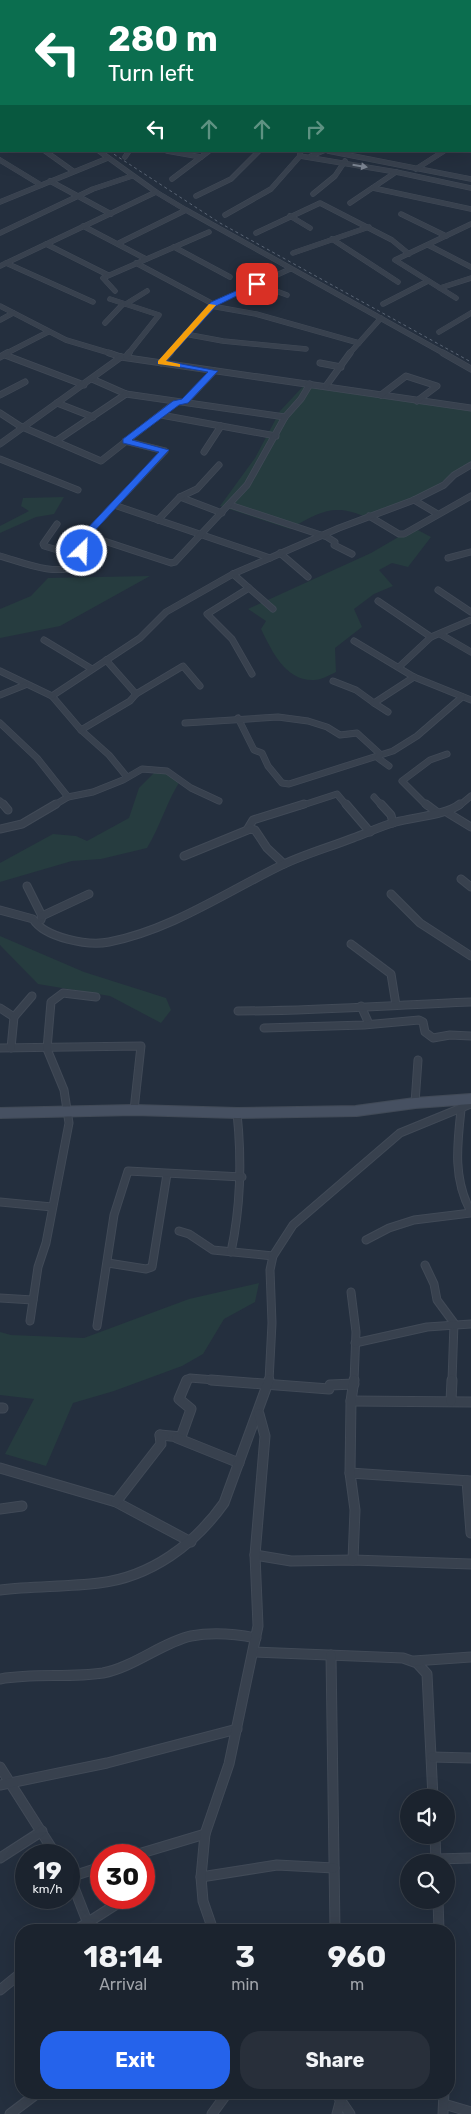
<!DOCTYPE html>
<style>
body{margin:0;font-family:Rubik,sans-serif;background:#282f3a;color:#f1f3f6;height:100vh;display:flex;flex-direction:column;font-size:19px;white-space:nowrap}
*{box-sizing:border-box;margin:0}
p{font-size:16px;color:#a0a4aa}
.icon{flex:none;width:28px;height:28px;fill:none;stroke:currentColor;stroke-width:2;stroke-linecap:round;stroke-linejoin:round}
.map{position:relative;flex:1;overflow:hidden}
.details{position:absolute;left:15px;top:1924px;width:440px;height:175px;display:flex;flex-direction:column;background:#1b232e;border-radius:20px;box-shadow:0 5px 20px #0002,0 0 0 1px #39404a}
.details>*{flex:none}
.guide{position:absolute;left:0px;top:0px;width:471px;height:152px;box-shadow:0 5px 20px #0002,0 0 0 1px #39404a;background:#0b6e4f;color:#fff;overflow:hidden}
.controls{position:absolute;left:400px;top:1789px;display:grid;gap:10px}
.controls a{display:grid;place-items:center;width:55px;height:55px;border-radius:50%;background:#1b232e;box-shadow:0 5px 20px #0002,0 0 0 1px #39404a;font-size:25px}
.speed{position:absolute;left:15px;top:1844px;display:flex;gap:10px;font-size:25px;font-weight:700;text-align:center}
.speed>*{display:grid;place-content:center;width:65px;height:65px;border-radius:50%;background:#1b232e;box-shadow:0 5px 20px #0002,0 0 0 1px #39404a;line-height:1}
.speed small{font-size:12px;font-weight:400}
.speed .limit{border:8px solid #d22;background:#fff;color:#111}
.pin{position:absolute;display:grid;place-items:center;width:42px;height:42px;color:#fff;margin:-21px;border-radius:10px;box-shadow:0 2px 8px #0006}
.me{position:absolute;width:55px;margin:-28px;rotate:24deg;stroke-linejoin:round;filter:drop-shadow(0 0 4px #0008)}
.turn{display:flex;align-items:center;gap:18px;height:105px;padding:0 25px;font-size:22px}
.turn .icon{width:65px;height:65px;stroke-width:2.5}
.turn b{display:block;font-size:35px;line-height:42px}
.lanes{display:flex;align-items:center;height:48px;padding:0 25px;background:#0003;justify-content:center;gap:25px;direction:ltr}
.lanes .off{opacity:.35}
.eta{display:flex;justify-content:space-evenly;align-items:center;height:85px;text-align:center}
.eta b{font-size:30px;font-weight:700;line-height:35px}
.action{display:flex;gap:10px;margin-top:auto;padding:10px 25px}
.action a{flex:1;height:58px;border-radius:20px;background:#2563eb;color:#fff;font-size:20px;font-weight:700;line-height:58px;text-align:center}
.action a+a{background:#282f3a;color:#f1f3f6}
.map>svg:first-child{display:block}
.green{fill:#263c3f}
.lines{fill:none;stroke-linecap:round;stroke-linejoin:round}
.minor-far3-casing{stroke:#414a57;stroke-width:5.5}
.minor-far2-casing{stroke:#414a57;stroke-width:7}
.minor-far1-casing{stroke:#414a57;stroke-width:9}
.minor-casing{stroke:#414a57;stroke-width:11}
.secondary-casing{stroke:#414a57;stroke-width:12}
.minor-far3{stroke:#38414e;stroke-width:4.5}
.minor-far2{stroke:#38414e;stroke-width:5.5}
.minor-far1{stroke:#38414e;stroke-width:7}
.minor{stroke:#38414e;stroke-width:9}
.secondary{stroke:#465061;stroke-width:10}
.rail{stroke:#5a6575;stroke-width:1;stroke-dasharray:3 3;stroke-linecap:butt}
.oneway{fill:#7c8592}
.route{fill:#2563eb;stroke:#184099}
.slow{fill:#f59e0b}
</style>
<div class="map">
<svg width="471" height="2114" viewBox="0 0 471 2114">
<rect width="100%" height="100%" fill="#242f3e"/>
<g class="green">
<path d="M308,381L471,405V463L417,498L363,516C333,503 317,513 290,529L220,506L255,458L280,411Z"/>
<path d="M64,497L54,514L36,517L0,533V526L29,511L21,506L23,498Z"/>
<path d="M414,528L431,537L408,567L392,563L379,570L393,586L374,594L354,609L362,627L335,648L336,672C330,675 321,680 314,680C285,681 272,651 261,629L266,621L248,609L371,553Z"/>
<path d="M150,576L60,626L0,638V609L31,596L48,578Z"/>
<path d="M157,770L182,778C167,800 161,825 147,848L101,859L72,861L0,882V863L53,834L76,836L87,841L129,818L139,788Z"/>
<path d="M0,936L84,972L166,998L171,1010L161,1023L110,996L38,984L0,945Z"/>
<path d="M259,1283L255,1302L224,1319L203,1354L182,1366L114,1391L73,1403L46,1466L5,1454L34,1399L0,1395V1332L11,1335L84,1338L189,1299Z"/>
</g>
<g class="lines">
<g class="minor-far3-casing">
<g id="minor-far3">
<path d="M49,0L51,1"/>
<path d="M190,0L193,1"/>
<path d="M259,0L263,1"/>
<path d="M27,1L29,0"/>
<path d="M96,1L98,0"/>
<path d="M150,1L155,0"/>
<path d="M45,151L73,171"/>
<path d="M99,151L156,192L186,210L445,354"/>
<path d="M167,151L201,157"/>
<path d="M300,151V156L396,172L471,188"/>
<path d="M328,151L471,179"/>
<path d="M311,156L323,151"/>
<path d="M125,157L129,151"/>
<path d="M0,160L41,185"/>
<path d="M416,169L444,151"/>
<path d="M172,179L209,151"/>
<path d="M50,181L111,214"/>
<path d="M373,188L471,209"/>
<path d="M313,194L335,176L345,161"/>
<path d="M196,196L231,179L259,151"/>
<path d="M0,202L108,158"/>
<path d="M350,203L396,172"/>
<path d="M401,214L446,236"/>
<path d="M225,215L271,189L300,156"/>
<path d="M290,216L310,228"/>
<path d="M83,226L146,259"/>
<path d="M0,233L93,189L132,176"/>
<path d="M256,233L320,203L392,240L409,254"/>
<path d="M332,239L398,282"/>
<path d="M119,243L186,210"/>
<path d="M46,244L108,275"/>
<path d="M428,245L471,267"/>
<path d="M174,247L230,277"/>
<path d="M293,253L369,227"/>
<path d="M6,263L93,302"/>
<path d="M136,263L213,304"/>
<path d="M0,266L156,192"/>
<path d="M257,284L287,295"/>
<path d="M440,288L471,278"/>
<path d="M115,291L103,278L209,232"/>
<path d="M456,298L395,260L471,224"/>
<path d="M110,299L159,315L128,354"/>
<path d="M126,304L147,291"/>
<path d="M383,304L428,281"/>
<path d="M0,306L66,340L113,354"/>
<path d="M211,306L256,314L359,343"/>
<path d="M0,320L13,313"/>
<path d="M105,323L123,304"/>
<path d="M439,332L471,313"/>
<path d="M185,334L223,341L306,349"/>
<path d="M5,354L48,332"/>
<path d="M169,354L213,304L290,269"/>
<path d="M349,354L381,318"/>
</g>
</g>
<g class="minor-far2-casing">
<g id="minor-far2">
<path d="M109,353L121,357L471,408"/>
<path d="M443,353L471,369"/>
<path d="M5,355L84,385"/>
<path d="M0,357L7,353"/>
<path d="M126,357L129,353"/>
<path d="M161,363L170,353"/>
<path d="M320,363L341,367"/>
<path d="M92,379L126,394L285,417"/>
<path d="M326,386L350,353"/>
<path d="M0,395L25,382"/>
<path d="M381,395L406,376L437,386L417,401"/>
<path d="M185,402L214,371"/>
<path d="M57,403L93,417"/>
<path d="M0,413L20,426L101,461L176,402"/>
<path d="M161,415L276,436"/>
<path d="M56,441L126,394"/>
<path d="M0,444L121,357"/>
<path d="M204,452L221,426"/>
<path d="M0,459L78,490"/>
<path d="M180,497L222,513"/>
<path d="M414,500L436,513"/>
<path d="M114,505L270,558"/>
<path d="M230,505L327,537L335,542L334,545L352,554"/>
<path d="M369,516L399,534H404L471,496"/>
<path d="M158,520L180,497L197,489L219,465"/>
<path d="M57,524L43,544L44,546L61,551H82"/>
<path d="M86,535L171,563L175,562L247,485L285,417L301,399L310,384"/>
<path d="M280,553L308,577"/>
<path d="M0,556C25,563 53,576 78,566L86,535L165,451L125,441"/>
<path d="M448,558L471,552"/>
<path d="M233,574L273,609"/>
<path d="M249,588L207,614L232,639L252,674"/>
<path d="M438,590L471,612"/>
<path d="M378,601L431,637"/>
<path d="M440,634L471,652"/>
<path d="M44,640L92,669"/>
<path d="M354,641L414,677L471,700"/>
<path d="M399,667L431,637L471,620"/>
<path d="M0,671L52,696L81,730L109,755L127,777"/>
<path d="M333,681L356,690L374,703"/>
<path d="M136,694L183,666L200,686"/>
<path d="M0,695L25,685"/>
<path d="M52,696L140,638L166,612L233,574L339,528L414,500L444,485L454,475L471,465"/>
<path d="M388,712L374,703L414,677"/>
<path d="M238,718L254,750L262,753L268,766L282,783L289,784L393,751L417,736L462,697"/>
<path d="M0,723L37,758L68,797"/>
<path d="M185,723L278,717L308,721L327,727L340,735L357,733L380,754L378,758L389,766"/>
<path d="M81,730L130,701L136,694L106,660"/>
<path d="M374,797L382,806"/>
<path d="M0,801L4,806"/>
<path d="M53,806L68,797L93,792L123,780L142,769L167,771L191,788L219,801"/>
<path d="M300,806L337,794L347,806"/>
<path d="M427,806L402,781L430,760L447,754"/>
<path d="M459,806L471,796"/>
</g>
</g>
<g class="minor-far1-casing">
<g id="minor-far1">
<path d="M3,804L8,810"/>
<path d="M346,804L370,832"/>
<path d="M381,804L391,815L393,823"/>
<path d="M426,804L438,813"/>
<path d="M448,813L471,827"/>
<path d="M0,829L22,824L56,804"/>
<path d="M247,830L253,820L304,804"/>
<path d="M184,856L250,829L255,830L267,848L284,864"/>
<path d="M461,879L471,887"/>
<path d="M27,886L42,916L41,920"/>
<path d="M391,894L420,923L471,956"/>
<path d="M0,910L33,919C45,938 88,946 109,942C171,930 226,892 282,865C305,854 330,847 353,838C367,833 381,826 396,822C414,817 447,815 460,804"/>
<path d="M42,916L89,894"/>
<path d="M351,944L391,974L396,1005"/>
<path d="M361,1006L369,1024"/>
<path d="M0,1008L14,1017"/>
<path d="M238,1011C316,1011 393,1005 471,1002"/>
<path d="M264,1028L364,1025L419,1020L423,1022L425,1032L433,1038L450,1035L471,1036"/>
<path d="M0,1048L141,1046L134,1110"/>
<path d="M11,1048L14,1017L32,996"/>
<path d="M415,1103L418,1060"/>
<path d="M461,1110C457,1146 453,1179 471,1212"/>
<path d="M0,1202L52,1207"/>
<path d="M179,1231L189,1234L213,1250L273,1256"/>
<path d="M366,1240L389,1228L414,1220L471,1213"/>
<path d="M231,1252C241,1205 242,1160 237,1113"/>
<path d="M108,1263L146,1269L152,1267L167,1174"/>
<path d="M425,1265L434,1284L437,1300L454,1323L452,1381"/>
<path d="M351,1292L356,1332L354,1381"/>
<path d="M0,1298L33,1300"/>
<path d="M30,1321L38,1267L46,1243L69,1123L64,1090L47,1049L51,1002L63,993L96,997"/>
<path d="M97,1326L114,1215L128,1171L242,1177"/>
<path d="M355,1343L427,1327L471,1324"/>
<path d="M186,1381L190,1378L227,1381"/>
<path d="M269,1381L272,1323L270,1270L273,1256L293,1225L400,1133L471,1104"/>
</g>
</g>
<g class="minor-casing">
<g id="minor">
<path d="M211,1380L329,1389L330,1385L354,1384"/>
<path d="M351,1401L471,1402"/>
<path d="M451,1401L452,1380"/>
<path d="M0,1408H3"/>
<path d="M160,1435L181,1437L191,1409L179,1399L187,1380"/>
<path d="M177,1438L239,1463"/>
<path d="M0,1468L116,1502L191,1542"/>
<path d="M350,1473L471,1481"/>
<path d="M467,1481L471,1533"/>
<path d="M116,1502L161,1444L160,1435L164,1436"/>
<path d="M0,1509L22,1506"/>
<path d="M255,1555L291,1561L353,1560L471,1564"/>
<path d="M353,1560L355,1510L350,1473L351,1401L354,1380"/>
<path d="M0,1590C33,1586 66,1587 99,1583C151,1577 195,1544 224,1503L269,1380"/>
<path d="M253,1652L403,1658L417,1663L427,1674L433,1798"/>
<path d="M331,1655L335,1930"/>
<path d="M414,1661L471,1657"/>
<path d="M0,1679C34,1673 69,1678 103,1673C134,1667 163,1642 191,1636C212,1632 236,1634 256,1638"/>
<path d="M432,1757L471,1758"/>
<path d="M0,1767L56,1855"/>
<path d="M0,1785L107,1763L237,1729"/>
<path d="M435,1835L436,1862"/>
<path d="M135,1855L205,1834"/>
<path d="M0,1858L42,1831"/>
<path d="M436,1859L471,1858"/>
<path d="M69,1875L87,1921"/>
<path d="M70,1877L101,1867"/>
<path d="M201,1877L277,1865L334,1868"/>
<path d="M144,1887L147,1885"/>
<path d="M438,1900L439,1930"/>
<path d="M76,1930L126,1898"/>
<path d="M213,1930L203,1901L201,1877L205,1834L229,1764L258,1626L255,1555L265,1436L259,1414"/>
<path d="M0,1990L21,1973"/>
<path d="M335,2092L350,2114"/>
<path d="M444,2104L471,2112"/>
<path d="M10,2114L39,2092"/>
<path d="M212,2114L228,2092"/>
<path d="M337,2114L341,2099"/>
<path d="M443,2114L444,2092"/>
</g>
</g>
<g class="secondary-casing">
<path id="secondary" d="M0,1113L134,1110L237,1113L356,1111L415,1103L471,1099"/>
</g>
<use href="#minor-far3" class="minor-far3"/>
<use href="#minor-far2" class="minor-far2"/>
<use href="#minor-far1" class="minor-far1"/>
<use href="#minor" class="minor"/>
<use href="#secondary" class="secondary"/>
<path class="rail" d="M109,151L220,223L471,362"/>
</g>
<defs><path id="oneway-solid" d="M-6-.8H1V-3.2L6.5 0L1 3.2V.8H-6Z" transform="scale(1.25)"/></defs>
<use class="oneway" href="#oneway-solid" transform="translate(360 166) rotate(9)"/>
<path class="route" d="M254,283L261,284L216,306L166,361L218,371L188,403L179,405L132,440L169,450L90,536L85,553H79L83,533L159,452L123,443V439L173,401L182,399L208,372L157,363L211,302Z"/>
<path class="slow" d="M209,304L216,305L166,361L180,364V367L158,364V361Z"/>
</svg>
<div class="controls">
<a><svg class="icon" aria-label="sound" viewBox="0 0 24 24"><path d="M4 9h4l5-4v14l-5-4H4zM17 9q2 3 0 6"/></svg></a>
<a><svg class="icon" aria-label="search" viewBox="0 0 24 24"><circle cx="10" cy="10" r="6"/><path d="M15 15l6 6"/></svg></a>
</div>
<div class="speed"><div>19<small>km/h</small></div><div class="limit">30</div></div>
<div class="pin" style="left:257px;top:284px;background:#d93025"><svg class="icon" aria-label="arrive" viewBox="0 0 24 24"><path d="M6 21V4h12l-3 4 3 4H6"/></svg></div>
<svg class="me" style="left:82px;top:551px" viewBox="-20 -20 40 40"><circle r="17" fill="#2563eb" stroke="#fff" stroke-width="3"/><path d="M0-11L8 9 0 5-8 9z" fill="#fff"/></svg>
<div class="guide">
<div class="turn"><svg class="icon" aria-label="left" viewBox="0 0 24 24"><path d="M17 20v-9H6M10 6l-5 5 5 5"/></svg><div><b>280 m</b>Turn left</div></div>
<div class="lanes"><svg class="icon" aria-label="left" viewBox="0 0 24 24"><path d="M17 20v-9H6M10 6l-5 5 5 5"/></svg><svg class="icon off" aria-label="ahead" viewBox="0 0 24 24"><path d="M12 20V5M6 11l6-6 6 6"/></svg><svg class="icon off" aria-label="ahead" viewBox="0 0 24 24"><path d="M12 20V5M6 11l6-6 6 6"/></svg><svg class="icon off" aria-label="right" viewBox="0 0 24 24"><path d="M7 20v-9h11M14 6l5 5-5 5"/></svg></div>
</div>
<section class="details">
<div class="eta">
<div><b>18:14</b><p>Arrival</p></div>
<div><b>3</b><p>min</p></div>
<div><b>960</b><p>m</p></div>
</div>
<div class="action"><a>Exit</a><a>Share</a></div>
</section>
</div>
